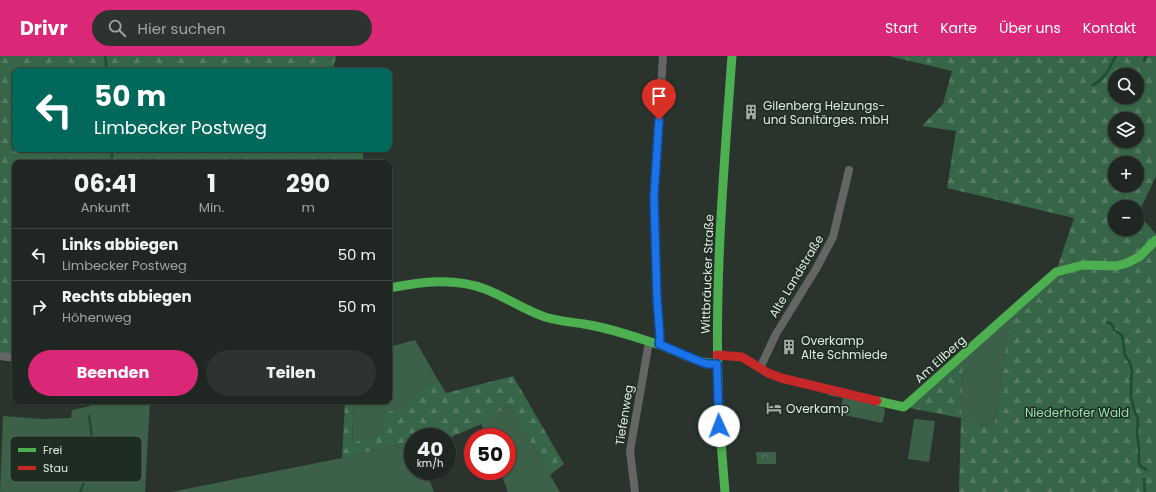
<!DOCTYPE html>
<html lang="de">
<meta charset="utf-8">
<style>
body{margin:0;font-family:Poppins,sans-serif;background:#2d332f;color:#f1f3f6;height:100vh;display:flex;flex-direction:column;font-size:15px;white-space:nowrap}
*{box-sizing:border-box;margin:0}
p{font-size:13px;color:#a2a5a5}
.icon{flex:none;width:22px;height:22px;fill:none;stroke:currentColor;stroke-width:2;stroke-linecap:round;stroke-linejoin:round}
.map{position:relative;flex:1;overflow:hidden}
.drawer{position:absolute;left:12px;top:104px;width:380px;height:244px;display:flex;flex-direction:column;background:#202722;border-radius:8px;box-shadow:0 1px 3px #0004,0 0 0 1px #3d4440}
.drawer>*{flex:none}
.banner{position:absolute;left:12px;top:12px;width:380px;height:84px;border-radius:8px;box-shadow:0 1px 3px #0004,0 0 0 1px #3d4440;background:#00695c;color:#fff;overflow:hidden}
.fabs{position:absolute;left:1108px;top:12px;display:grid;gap:8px}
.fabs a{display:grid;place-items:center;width:36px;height:36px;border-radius:50%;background:#202722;box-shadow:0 1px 3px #0004,0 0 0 1px #3d4440;font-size:20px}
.speed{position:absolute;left:404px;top:372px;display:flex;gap:8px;font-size:20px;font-weight:700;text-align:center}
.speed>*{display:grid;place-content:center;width:52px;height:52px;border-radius:50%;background:#202722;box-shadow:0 1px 3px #0004,0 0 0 1px #3d4440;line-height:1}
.speed small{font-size:10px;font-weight:400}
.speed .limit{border:6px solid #d22;background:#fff;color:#111}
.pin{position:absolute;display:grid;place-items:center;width:34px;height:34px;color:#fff;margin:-41px -17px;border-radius:50% 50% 50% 0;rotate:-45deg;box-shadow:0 0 4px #0007}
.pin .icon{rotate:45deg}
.me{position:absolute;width:44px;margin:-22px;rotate:358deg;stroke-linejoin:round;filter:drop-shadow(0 0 3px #0008)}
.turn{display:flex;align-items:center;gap:14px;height:84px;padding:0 16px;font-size:18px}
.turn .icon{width:52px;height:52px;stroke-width:2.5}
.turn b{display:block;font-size:28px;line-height:34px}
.eta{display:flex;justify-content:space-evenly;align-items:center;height:68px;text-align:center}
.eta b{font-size:24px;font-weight:700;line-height:28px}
.primary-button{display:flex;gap:8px;margin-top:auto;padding:8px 16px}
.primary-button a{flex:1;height:46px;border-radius:24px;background:#db2777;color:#fff;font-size:16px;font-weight:700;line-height:46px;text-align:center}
.primary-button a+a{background:#2d332f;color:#f1f3f6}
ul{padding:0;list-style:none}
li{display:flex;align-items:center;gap:12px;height:52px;padding:0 16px;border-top:1px solid #3d4440}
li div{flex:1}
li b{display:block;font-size:15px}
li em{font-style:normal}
header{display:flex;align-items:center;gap:24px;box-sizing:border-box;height:56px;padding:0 20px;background:#db2777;color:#fff}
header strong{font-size:19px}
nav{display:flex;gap:22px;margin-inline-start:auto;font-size:14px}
.search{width:280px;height:36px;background:#2d332f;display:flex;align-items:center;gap:10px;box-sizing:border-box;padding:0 14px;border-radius:22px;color:#a2a5a5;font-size:15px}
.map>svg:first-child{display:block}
.grass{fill:#3d6049}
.forest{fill:url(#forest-firs);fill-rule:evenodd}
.park{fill:url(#park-crowns)}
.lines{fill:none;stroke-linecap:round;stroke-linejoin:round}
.stream{stroke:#1d4e31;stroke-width:2.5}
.street{stroke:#636663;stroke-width:8}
.fast{stroke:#4caf50;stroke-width:9}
.jam{stroke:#c62828;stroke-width:9}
.route-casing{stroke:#114b97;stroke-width:10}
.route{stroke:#1a73e8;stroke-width:7}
.labels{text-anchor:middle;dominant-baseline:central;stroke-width:3;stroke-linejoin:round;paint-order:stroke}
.poi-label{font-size:12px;fill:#e1ebe3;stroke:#1d2d22;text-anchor:start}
.street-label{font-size:12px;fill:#e1ebe3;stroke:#1d2d22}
.park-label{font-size:12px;fill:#96e5af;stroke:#1d2d22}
.key{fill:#1d2d22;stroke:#58665c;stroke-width:1}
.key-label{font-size:11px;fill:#e1ebe3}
</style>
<header>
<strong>Drivr</strong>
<div class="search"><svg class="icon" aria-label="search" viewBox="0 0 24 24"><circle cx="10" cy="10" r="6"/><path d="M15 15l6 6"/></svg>Hier suchen</div>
<nav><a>Start</a><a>Karte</a><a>Über uns</a><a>Kontakt</a></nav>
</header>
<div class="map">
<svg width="1156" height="436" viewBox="0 0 1156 436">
<defs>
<pattern id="forest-firs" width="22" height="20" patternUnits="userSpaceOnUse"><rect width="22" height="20" fill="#376547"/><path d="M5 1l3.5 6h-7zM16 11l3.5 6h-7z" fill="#547b61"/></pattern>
<pattern id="park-crowns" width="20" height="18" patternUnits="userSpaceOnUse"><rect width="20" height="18" fill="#3d6049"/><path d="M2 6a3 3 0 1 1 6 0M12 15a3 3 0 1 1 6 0" fill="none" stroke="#597763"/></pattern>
</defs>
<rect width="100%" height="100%" fill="#2a342d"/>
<g class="grass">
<path d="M1011,256L994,371L965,365L961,362V357L963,309L964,298Z"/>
<path d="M415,284L438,324L422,332L409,347L384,358V376L352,387L354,345H389V291Z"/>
<path d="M830,336L884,352L885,357L882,367L840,358L843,342L827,339Z"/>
<path d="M91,345H150L145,436H0L3,360L43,363L71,362L72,354L90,350Z"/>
<path d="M509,349L560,436H508L500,415H507V381H486L481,368Z"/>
<path d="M914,363L935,365L929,406L908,403Z"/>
<path d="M413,385V415H426L434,436H171L342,402Z"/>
</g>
<g class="forest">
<path d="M0,0H336L333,14L335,15H15V93H362L364,107H15V301L0,298Z"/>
<path d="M889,0H1156V120L1138,158L1156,178V436H959L961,362L904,351L964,298L963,309L961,362L965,365L994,371L1011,256L1056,216L1074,162L947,132L956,75L922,70L943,48L952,15ZM1115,19H1137V41H1115ZM1115,63H1137V85H1115ZM1115,107H1137V129H1115ZM1115,151H1137V173H1115Z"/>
<path d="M513,320L564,408L550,419L509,349L481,368L447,383V381H413V385L342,402L345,345H354L352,387L384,376V358L409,347L422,332L438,324L446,337Z"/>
</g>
<path class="park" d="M756,396H776V408H757Z"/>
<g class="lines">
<g class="stream">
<path d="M105,0L107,15"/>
<path d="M1144,5L1146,0"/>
<path d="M1093,29C1109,19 1107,14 1116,0"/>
<path d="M113,95L119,93"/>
<path d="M111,107L113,93"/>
<path d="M1107,266C1111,267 1113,269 1114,274L1122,279L1125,299L1130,307L1132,315L1131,327V340L1134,354L1138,363L1137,379L1139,391V406L1140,410L1146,413V414"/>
<path d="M1144,423L1145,436"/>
<path d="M80,436L93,404V389L89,360"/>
</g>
<g class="street">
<path d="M659,288L660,282L657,243L654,141L663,0"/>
<path d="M0,300L15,302"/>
<path d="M760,312L776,278L816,213L833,181L849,114"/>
<path d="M635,436L630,395L649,286"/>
</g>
<g class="fast">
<path d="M389,232C421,226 454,221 485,233C506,241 524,254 545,261C558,265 571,266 584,268C609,272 633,280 657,288C678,295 695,307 717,308"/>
<path d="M877,345L904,351L1056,216L1083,209L1116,210L1127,207L1139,201L1156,184"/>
<path d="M725,436C722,400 719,364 718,327C715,218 724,109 732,0"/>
</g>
<path class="jam" d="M717,299L742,301L768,317L781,322L877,345"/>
</g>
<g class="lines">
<g class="route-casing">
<path id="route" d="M659,64L654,141L657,242L660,282L659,288L701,306L707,308H717L719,370"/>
</g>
<use href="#route" class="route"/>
</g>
<defs>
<g id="building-bare" transform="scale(1.2)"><path d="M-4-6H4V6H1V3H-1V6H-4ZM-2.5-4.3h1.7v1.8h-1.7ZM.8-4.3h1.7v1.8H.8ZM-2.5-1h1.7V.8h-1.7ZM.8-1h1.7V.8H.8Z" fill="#a1aba3" stroke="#1d2d22" stroke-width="2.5" paint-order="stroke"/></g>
<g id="hotel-bare" transform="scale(1.2)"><path d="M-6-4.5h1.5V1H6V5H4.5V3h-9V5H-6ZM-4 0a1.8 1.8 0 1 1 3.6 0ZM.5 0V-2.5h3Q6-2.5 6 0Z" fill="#a1aba3" stroke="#1d2d22" stroke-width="2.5" paint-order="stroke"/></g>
</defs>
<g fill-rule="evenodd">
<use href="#building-bare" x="751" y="56"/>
<use href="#building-bare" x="789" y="291"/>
<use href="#hotel-bare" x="774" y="352"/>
</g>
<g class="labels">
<g class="poi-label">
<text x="763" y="49">Gilenberg Heizungs-<tspan x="763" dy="14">und Sanitärges. mbH</tspan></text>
<text x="801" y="284">Overkamp<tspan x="801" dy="14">Alte Schmiede</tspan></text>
<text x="786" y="352">Overkamp</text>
</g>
<g class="street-label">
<text transform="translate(707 218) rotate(-88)">Wittbräucker Straße</text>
<text transform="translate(796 220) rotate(-59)">Alte Landstraße</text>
<text transform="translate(940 303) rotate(-42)">Am Ellberg</text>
<text transform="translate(624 359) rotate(-81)">Tiefenweg</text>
</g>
<g class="park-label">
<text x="1077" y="356">Niederhofer Wald</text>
</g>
</g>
<rect x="10" y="380" width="132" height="46" rx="6" class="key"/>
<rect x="18" y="392" width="18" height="4" fill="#4caf50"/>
<rect x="18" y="410" width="18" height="4" fill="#c62828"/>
<g class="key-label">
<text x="43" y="398">Frei</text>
<text x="43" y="416">Stau</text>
</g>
</svg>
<div class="fabs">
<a><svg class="icon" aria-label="search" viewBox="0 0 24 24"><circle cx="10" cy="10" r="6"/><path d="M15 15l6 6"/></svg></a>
<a><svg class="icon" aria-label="layers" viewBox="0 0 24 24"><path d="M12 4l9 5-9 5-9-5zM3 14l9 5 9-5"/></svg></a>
<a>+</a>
<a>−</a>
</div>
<div class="speed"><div>40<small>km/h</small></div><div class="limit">50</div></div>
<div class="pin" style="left:659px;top:64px;background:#d93025"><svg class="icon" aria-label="arrive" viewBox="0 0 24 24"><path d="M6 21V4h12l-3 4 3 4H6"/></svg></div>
<svg class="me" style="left:719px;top:370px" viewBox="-20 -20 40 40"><circle r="19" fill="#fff"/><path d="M0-13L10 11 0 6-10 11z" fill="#1a73e8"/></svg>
<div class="banner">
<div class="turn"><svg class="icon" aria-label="left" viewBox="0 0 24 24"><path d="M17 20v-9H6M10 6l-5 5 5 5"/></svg><div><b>50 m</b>Limbecker Postweg</div></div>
</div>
<section class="drawer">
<div class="eta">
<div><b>06:41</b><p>Ankunft</p></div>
<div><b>1</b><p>Min.</p></div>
<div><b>290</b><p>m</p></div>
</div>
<ul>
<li><svg class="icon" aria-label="left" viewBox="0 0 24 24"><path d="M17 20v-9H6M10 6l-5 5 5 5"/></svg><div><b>Links abbiegen</b><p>Limbecker Postweg</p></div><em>50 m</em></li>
<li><svg class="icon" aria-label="right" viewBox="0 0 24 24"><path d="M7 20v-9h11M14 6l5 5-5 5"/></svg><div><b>Rechts abbiegen</b><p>Höhenweg</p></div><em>50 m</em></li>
</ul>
<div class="primary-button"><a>Beenden</a><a>Teilen</a></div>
</section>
</div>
